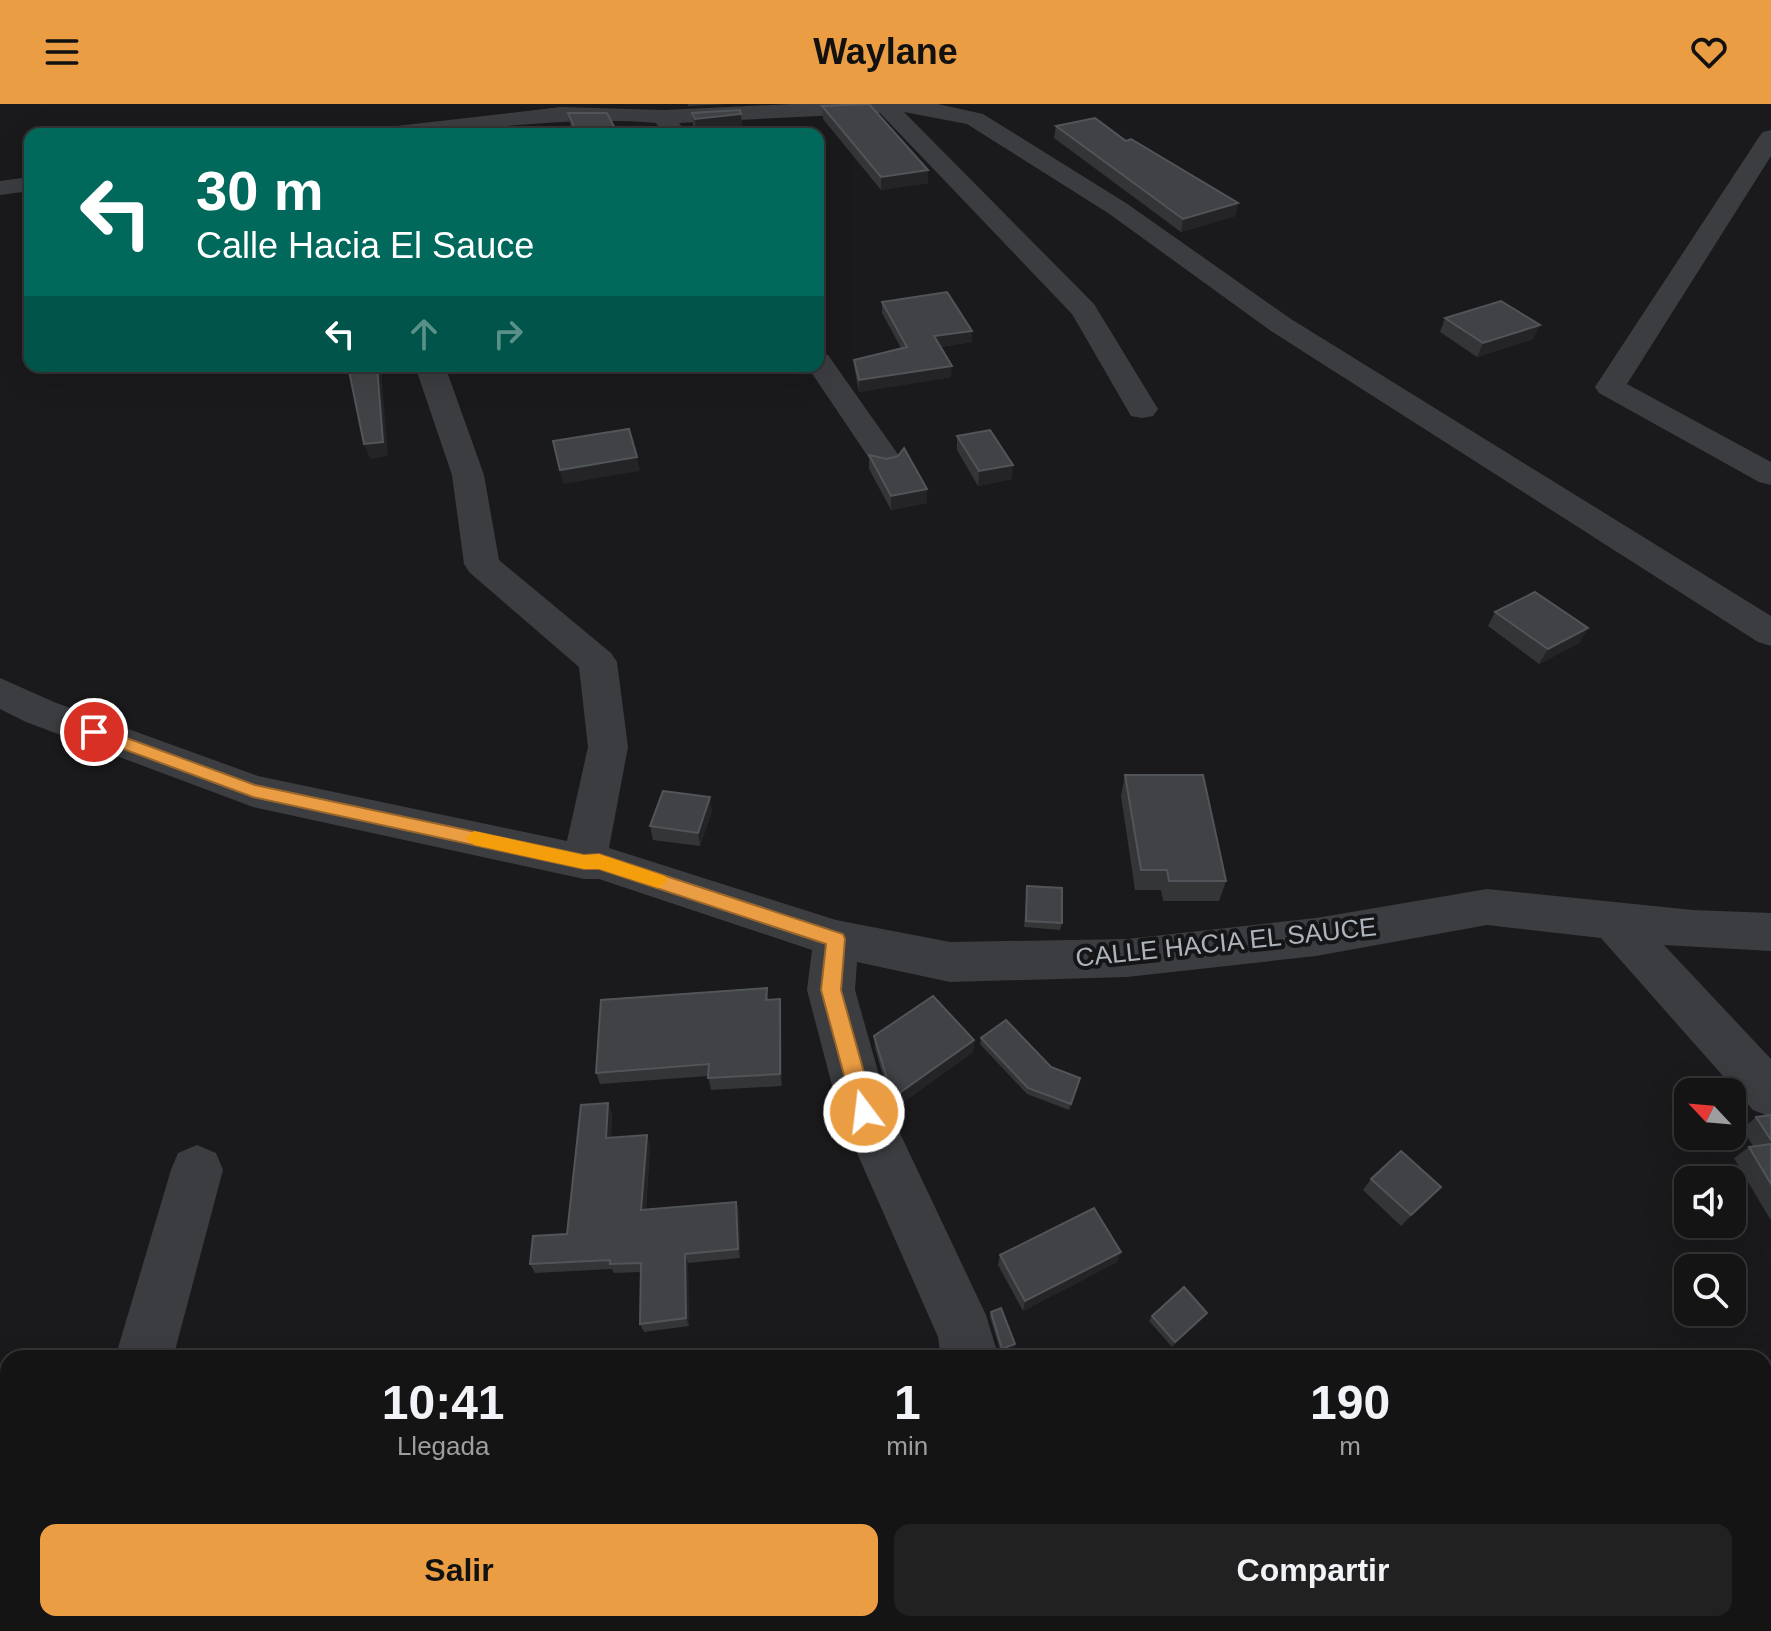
<!DOCTYPE html>
<html lang="es">
<style>
body{margin:0;font-family:Arial,sans-serif;background:#212122;color:#f1f3f6;height:100vh;display:flex;flex-direction:column;font-size:30px;white-space:nowrap}
*{box-sizing:border-box;margin:0}
p{font-size:26px;color:#9d9ea0}
.icon{flex:none;width:44px;height:44px;fill:none;stroke:currentColor;stroke-width:2;stroke-linecap:round;stroke-linejoin:round}
.map{position:relative;flex:1;overflow:hidden}
.drawer{position:absolute;left:0px;top:1246px;width:1772px;height:282px;display:flex;flex-direction:column;background:#141415;border-radius:24px 24px 0 0;box-shadow:0 8px 32px #0002,0 0 0 2px #333334}
.drawer>*{flex:none}
.guide{position:absolute;left:24px;top:24px;width:800px;height:244px;border-radius:16px;box-shadow:0 8px 32px #0002,0 0 0 2px #333334;background:#00695c;color:#fff;overflow:hidden}
.needle{width:52px;rotate:296deg}
.buttons{position:absolute;left:1674px;top:974px;display:grid;gap:16px}
.buttons a{display:grid;place-items:center;width:72px;height:72px;border-radius:16px;background:#141415;box-shadow:0 8px 32px #0002,0 0 0 2px #333334;font-size:40px}
.pin{position:absolute;display:grid;place-items:center;width:68px;height:68px;color:#fff;margin:-34px;border:4px solid #fff;border-radius:50%;box-shadow:0 2px 8px #0007}
.me{position:absolute;width:88px;margin:-44px;rotate:345deg;stroke-linejoin:round;filter:drop-shadow(0 0 6px #0008)}
.turn{display:flex;align-items:center;gap:28px;height:168px;padding:0 40px;font-size:36px}
.turn .icon{width:104px;height:104px;stroke-width:2.5}
.turn b{display:block;font-size:56px;line-height:68px}
.lanes{display:flex;align-items:center;height:76px;padding:0 40px;background:#0003;justify-content:center;gap:40px;direction:ltr}
.lanes .off{opacity:.35}
.eta{display:flex;justify-content:space-evenly;align-items:center;height:136px;text-align:center}
.eta b{font-size:48px;font-weight:800;line-height:56px}
.cta{display:flex;gap:16px;margin-top:auto;padding:16px 40px}
.cta a{flex:1;height:92px;border-radius:16px;background:#eb9d43;color:#111;font-size:32px;font-weight:800;line-height:92px;text-align:center}
.cta a+a{background:#212122;color:#f1f3f6}
header{display:flex;justify-content:space-between;align-items:center;height:104px;padding:0 40px;background:#eb9d43;color:#111;font-size:36px;font-weight:800}
.map>svg:first-child{display:block}
.lines{fill:none;stroke-linecap:round;stroke-linejoin:round}
.minor{fill:#3b3d41;fill-rule:evenodd}
.wall{fill:#333537}
.shaded-wall{fill:#242426}
.building{fill:#404245;stroke:#515458;stroke-width:2}
.route{fill:#eb9d43;stroke:#99662c;stroke-width:2}
.slow{fill:#f59e0b}
.labels{text-anchor:middle;dominant-baseline:central;stroke-width:8;stroke-linejoin:round;paint-order:stroke}
.street-label{font-size:26px;fill:#adb3bb;stroke:#151517}
</style>
<header><svg class="icon" aria-label="menu" viewBox="0 0 24 24"><path d="M4 6h16M4 12h16M4 18h16"/></svg>Waylane<svg class="icon" aria-label="heart" viewBox="0 0 24 24"><path d="M12 20l-8-8c-3-5 5-10 8-4 3-6 11-1 8 4z"/></svg></header>
<div class="map">
<svg width="1771" height="1527" viewBox="0 0 1771 1527">
<rect width="100%" height="100%" fill="#1a1a1c"/>
<g class="lines">
<g class="minor">
<path d="M793,0H938L983,10L1126,99L1291,215L1771,512V542L1758,538L1271,227L1108,109L967,20L904,8L1094,200L1158,305L1153,312L1142,314L1131,312L1072,210L880,9L679,19L687,30H663L656,19C562,10 470,30 376,30L380,25L388,23L561,3L664,6Z"/>
<path d="M1771,26V52L1627,280L1771,358V381L1759,378L1599,289L1595,283L1759,33L1763,28Z"/>
<path d="M30,73V87L0,91V77Z"/>
<path d="M818,248L828,251L897,349L902,356L897,363L886,366L875,363L807,262H818Z"/>
<path d="M415,262H445L484,371L499,456L611,549L617,558L628,643L609,744L836,816L950,838L1127,835L1316,814L1487,785L1693,806L1771,809V847L1664,841L1771,955V1013L1753,1006L1601,834L1487,821L1316,852L1127,873L950,878L857,858L855,886L889,1006L986,1211L999,1254H941L938,1233L839,1008L807,886L812,846L599,775H584L253,703L26,618L0,605V574L54,598L258,672L567,737L588,643L579,563L469,468L464,460L452,371Z"/>
<path d="M197,1041L216,1049L223,1066L173,1254H115L171,1066L178,1049Z"/>
<path d="M36,1520H102L100,1527H34Z"/>
<path d="M984,1520H1050L1051,1527H985Z"/>
</g>
</g>
<g class="wall">
<path d="M688,0H728L688,2Z"/>
<path d="M822,2L928,66V79L881,86L823,15Z"/>
<path d="M740,6L742,22L696,28L693,21L692,9Z"/>
<path d="M568,9L618,30L574,29L570,21Z"/>
<path d="M1056,22L1126,37L1238,99L1235,112L1181,128L1054,34Z"/>
<path d="M882,198L972,238L940,243L951,273L859,288L855,267L854,256L901,244L882,209Z"/>
<path d="M1445,214L1533,235L1477,253L1440,228Z"/>
<path d="M957,332L1012,375L978,382L957,346Z"/>
<path d="M869,351L927,399L891,406L869,365Z"/>
<path d="M1495,508L1588,524L1579,539L1539,560L1488,522Z"/>
<path d="M1125,671L1226,777L1219,797H1163L1161,786H1135L1121,692Z"/>
<path d="M712,707L700,742L653,736L650,722Z"/>
<path d="M1027,782L1062,819L1060,826L1024,823Z"/>
<path d="M767,884L768,896L780,895L781,908L782,982L711,986L708,972L600,980L596,969Z"/>
<path d="M874,932L974,936L973,948L898,1002L888,990L875,944Z"/>
<path d="M981,934L1051,963L1079,980L1069,1006L1027,990L980,940Z"/>
<path d="M612,1009L611,1033L650,1041L646,1106L736,1098L739,1107L740,1154L688,1159L689,1222L644,1228L640,1220L641,1168L614,1169L612,1165L535,1169L530,1160L567,1130Z"/>
<path d="M1771,1011V1115H1770L1734,1054L1749,1043L1753,1042L1742,1025L1756,1013Z"/>
<path d="M1371,1075L1431,1094L1401,1122L1363,1086Z"/>
<path d="M1000,1151L1117,1158L1023,1207L998,1161Z"/>
<path d="M991,1208L1015,1240L1014,1244L1001,1249L990,1213Z"/>
<path d="M1207,1209L1204,1213L1172,1243L1149,1217L1152,1212Z"/>
</g>
<g class="shaded-wall">
<path d="M741,10L742,22L696,28L695,15Z"/>
<path d="M928,66V79L881,86V73Z"/>
<path d="M1238,99L1235,112L1181,128L1183,115Z"/>
<path d="M1540,221L1533,235L1477,253L1483,239Z"/>
<path d="M972,227V238L934,244V232Z"/>
<path d="M377,262H381L388,352L370,355L364,340Z"/>
<path d="M952,262L951,273L859,288V276Z"/>
<path d="M637,353L640,367L563,380L560,366Z"/>
<path d="M1013,361L1012,375L978,382L979,367Z"/>
<path d="M927,385V399L891,406V392Z"/>
<path d="M1588,524L1579,539L1539,560L1548,545Z"/>
<path d="M710,693L712,707L700,742L698,729Z"/>
<path d="M780,895L781,908L782,982L780,970Z"/>
<path d="M974,936L973,948L898,1002V990Z"/>
<path d="M608,999L612,1009L610,1044L606,1034Z"/>
<path d="M647,1031L650,1041L645,1115L641,1106Z"/>
<path d="M1441,1083L1431,1094L1401,1122L1411,1111Z"/>
<path d="M736,1098L739,1107L740,1154L738,1145Z"/>
<path d="M1121,1148L1117,1158L1023,1207L1025,1197Z"/>
<path d="M685,1150L688,1159L689,1222L686,1214Z"/>
<path d="M1207,1209L1204,1213L1172,1243L1175,1238Z"/>
<path d="M1015,1240L1014,1244L1001,1249L1002,1245Z"/>
<path d="M269,1520H293L274,1527H250Z"/>
<path d="M781,1520H786L783,1527H777Z"/>
</g>
<g class="building">
<path d="M869,0L928,66L881,73L822,2Z"/>
<path d="M740,6L741,10L695,15L692,9Z"/>
<path d="M568,9H607L618,30H569L577,29Z"/>
<path d="M1095,14L1126,37L1131,35L1238,99L1183,115L1056,22Z"/>
<path d="M947,188L972,227L934,232L952,262L859,276L854,256L907,243L882,198Z"/>
<path d="M1501,197L1540,221L1483,239L1445,214Z"/>
<path d="M348,262H377L383,338L364,340Z"/>
<path d="M629,325L637,353L560,366L553,337Z"/>
<path d="M990,326L1013,361L979,367L957,332Z"/>
<path d="M904,344L927,385L891,392L869,351L887,355L898,352Z"/>
<path d="M1535,488L1588,524L1548,545L1495,508Z"/>
<path d="M1125,671H1203L1226,777H1169L1167,766H1141Z"/>
<path d="M663,687L710,693L698,729L650,722Z"/>
<path d="M1027,782L1062,784V819L1026,817Z"/>
<path d="M767,884L766,896L780,895V970L708,974L709,960L596,969L601,896Z"/>
<path d="M933,892L974,936L898,990L888,978L874,932Z"/>
<path d="M1006,916L1051,963L1080,974L1071,1000L1028,984L981,934Z"/>
<path d="M608,999L606,1034L647,1031L641,1106L736,1098L738,1145L685,1150L686,1214L640,1220L641,1159L610,1160V1156L530,1160L533,1132L567,1130L581,1001Z"/>
<path d="M1771,1011V1036L1756,1013Z"/>
<path d="M1771,1040V1080L1749,1043Z"/>
<path d="M1401,1047L1441,1083L1411,1111L1371,1075Z"/>
<path d="M1094,1104L1121,1148L1025,1197L1000,1151Z"/>
<path d="M1184,1183L1207,1209L1175,1238L1152,1212Z"/>
<path d="M1001,1204L1015,1240L1002,1245L991,1208Z"/>
<path d="M195,1520H269L250,1527H195Z"/>
<path d="M479,1520H781L777,1527H475Z"/>
</g>
<path class="route" d="M94,622L255,681L584,751L599,750L843,830L845,835L841,886L875,1008L872,1015L864,1018L857,1015L854,1008L821,886L826,840L599,765H584L253,693L88,632L85,628Z"/>
<path class="slow" d="M474,727L584,751L599,750L665,772L667,777L658,784L599,765H584L474,741L465,734Z"/>
<g class="labels">
<g class="street-label">
<text transform="translate(1226 838) rotate(-6)">CALLE HACIA EL SAUCE</text>
</g>
</g>
</svg>
<div class="buttons">
<a><svg class="needle" viewBox="-14 -14 28 28"><path d="M0-13l5 13h-10z" fill="#e53935"/><path d="M0 13l5-13h-10z" fill="#9d9ea0"/></svg></a>
<a><svg class="icon" aria-label="sound" viewBox="0 0 24 24"><path d="M4 9h4l5-4v14l-5-4H4zM17 9q2 3 0 6"/></svg></a>
<a><svg class="icon" aria-label="search" viewBox="0 0 24 24"><circle cx="10" cy="10" r="6"/><path d="M15 15l6 6"/></svg></a>
</div>
<div class="pin" style="left:94px;top:628px;background:#d93025"><svg class="icon" aria-label="arrive" viewBox="0 0 24 24"><path d="M6 21V4h12l-3 4 3 4H6"/></svg></div>
<svg class="me" style="left:864px;top:1008px" viewBox="-20 -20 40 40"><circle r="17" fill="#eb9d43" stroke="#fff" stroke-width="3"/><path d="M0-11L8 9 0 5-8 9z" fill="#fff"/></svg>
<div class="guide">
<div class="turn"><svg class="icon" aria-label="left" viewBox="0 0 24 24"><path d="M17 20v-9H6M10 6l-5 5 5 5"/></svg><div><b>30 m</b>Calle Hacia El Sauce</div></div>
<div class="lanes"><svg class="icon" aria-label="left" viewBox="0 0 24 24"><path d="M17 20v-9H6M10 6l-5 5 5 5"/></svg><svg class="icon off" aria-label="ahead" viewBox="0 0 24 24"><path d="M12 20V5M6 11l6-6 6 6"/></svg><svg class="icon off" aria-label="right" viewBox="0 0 24 24"><path d="M7 20v-9h11M14 6l5 5-5 5"/></svg></div>
</div>
<section class="drawer">
<div class="eta">
<div><b>10:41</b><p>Llegada</p></div>
<div><b>1</b><p>min</p></div>
<div><b>190</b><p>m</p></div>
</div>
<div class="cta"><a>Salir</a><a>Compartir</a></div>
</section>
</div>
